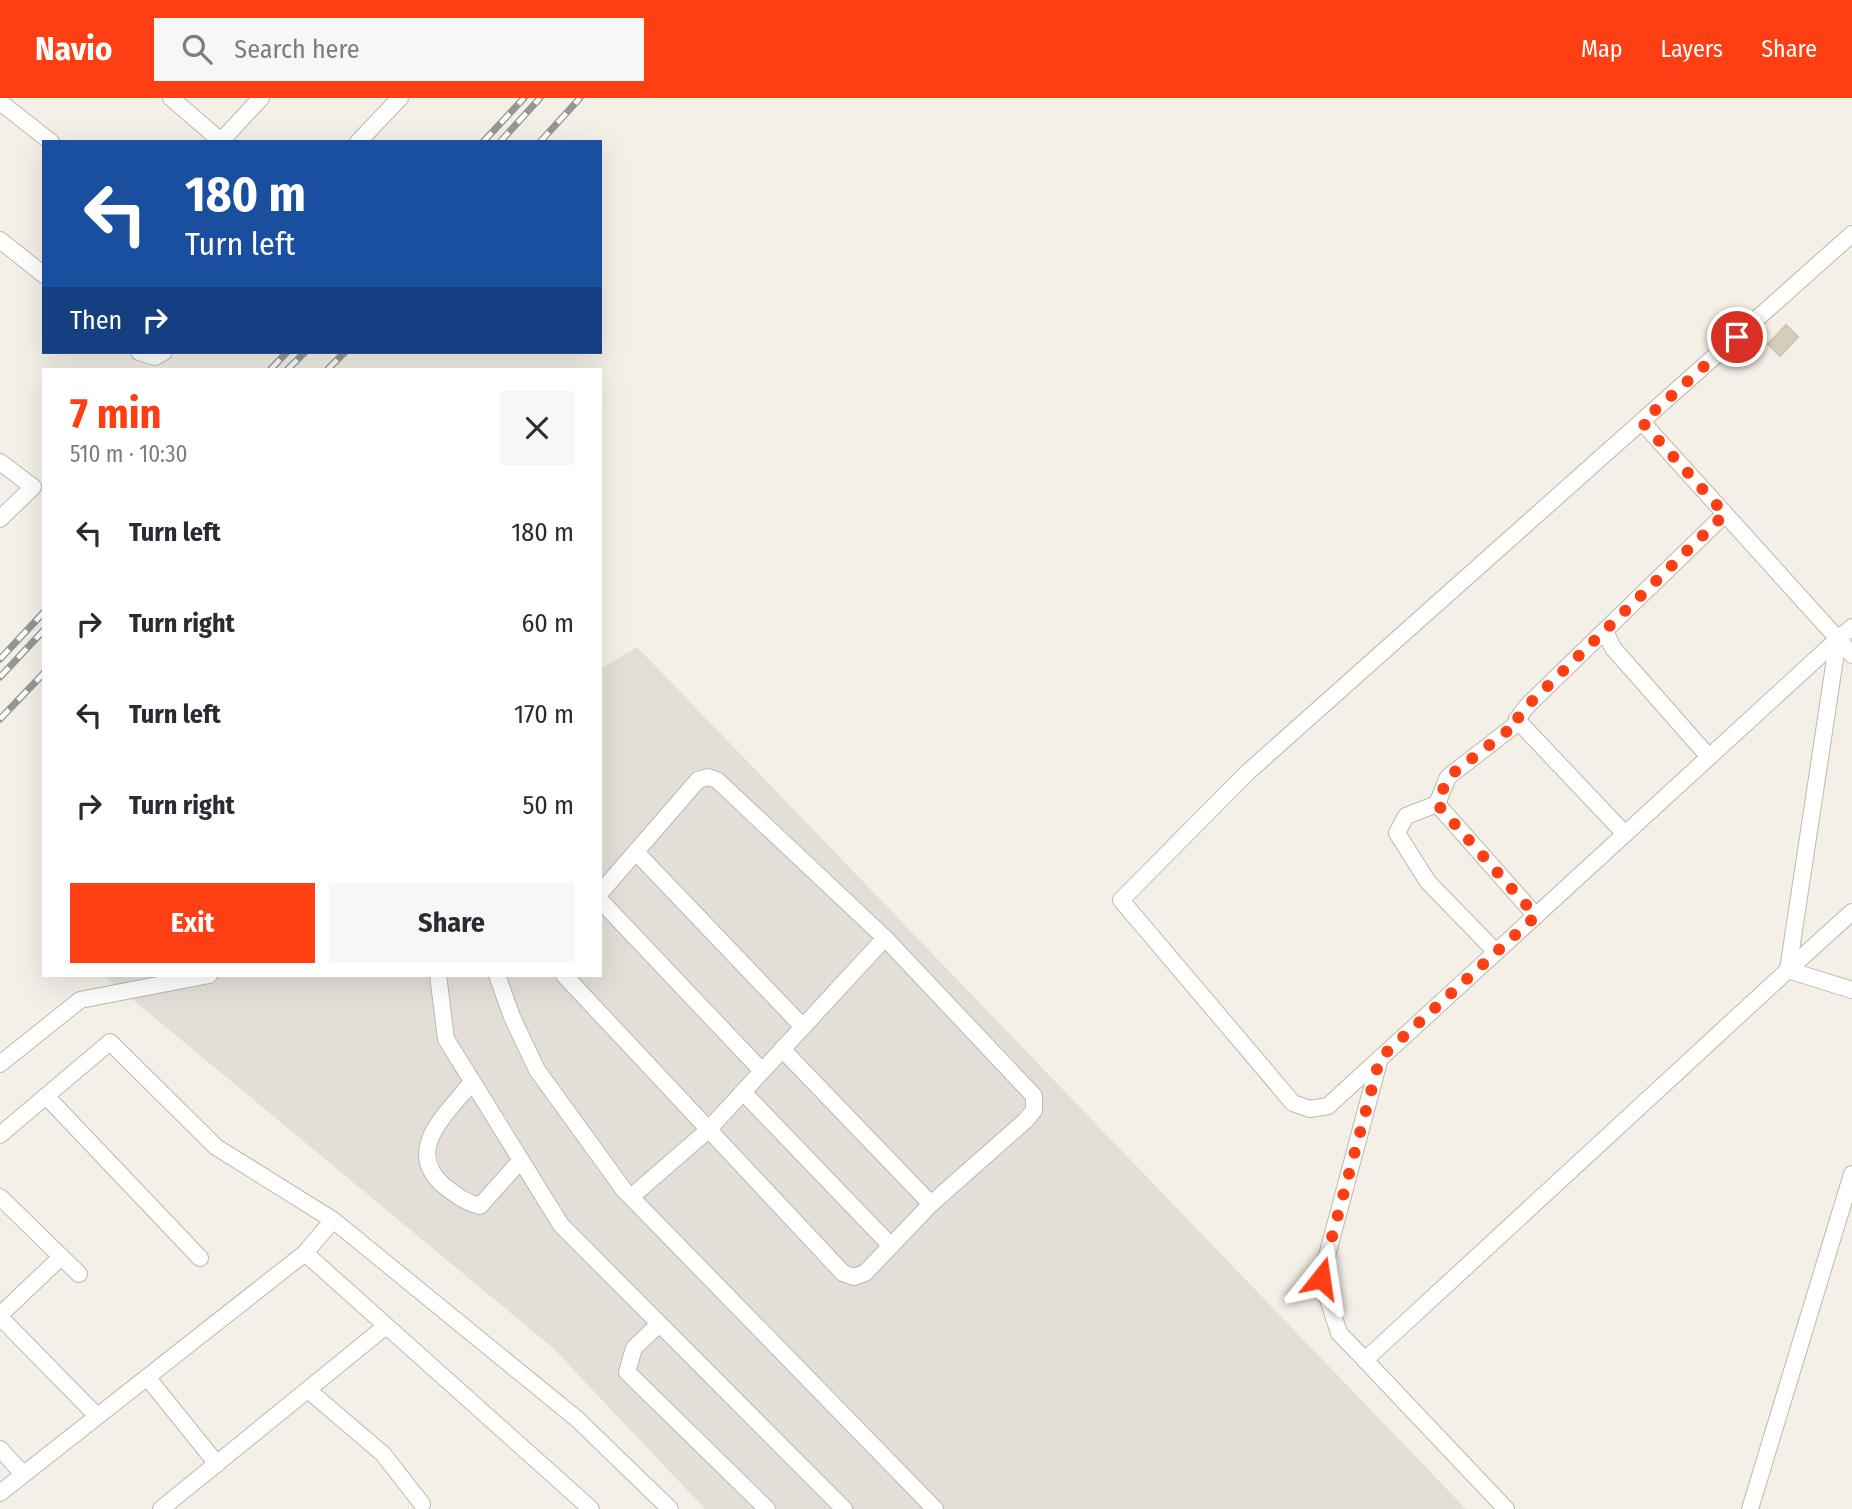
<!DOCTYPE html>
<meta charset="utf-8">
<style>
body{margin:0;font-family:"Fira Sans Condensed",sans-serif;background:#f7f7f7;color:#2b2b33;height:100vh;display:flex;flex-direction:column;font-size:26px;white-space:nowrap}
*{box-sizing:border-box;margin:0}
p{font-size:23px;color:#7c7c81}
.icon{flex:none;width:38px;height:38px;fill:none;stroke:currentColor;stroke-width:2;stroke-linecap:round;stroke-linejoin:round}
.map{position:relative;flex:1;overflow:hidden}
.panel{position:absolute;left:42px;top:270px;width:560px;height:609px;display:flex;flex-direction:column;background:#fff;border-radius:0px;box-shadow:0 7px 28px #0002}
.panel>*{flex:none}
.top-card{position:absolute;left:42px;top:42px;width:560px;height:214px;border-radius:0px;box-shadow:0 7px 28px #0002;background:#1a4fa0;color:#fff;overflow:hidden}
.pin{position:absolute;display:grid;place-items:center;width:60px;height:60px;color:#fff;margin:-30px;border:4px solid #fff;border-radius:50%;box-shadow:0 2px 7px #0007}
.me{position:absolute;width:77px;margin:-38px;rotate:15deg;stroke-linejoin:round;filter:drop-shadow(0 0 5px #0008)}
.turn{display:flex;align-items:center;gap:24px;height:147px;padding:0 28px;font-size:32px}
.turn .icon{width:91px;height:91px;stroke-width:2.5}
.turn b{display:block;font-size:49px;line-height:60px}
.then{display:flex;align-items:center;height:66px;padding:0 28px;background:#0003;gap:14px;font-size:26px}
.round{display:grid;place-items:center;flex:none;width:74px;height:74px;border-radius:0px;background:#f7f7f7}
.headline{display:flex;align-items:center;justify-content:space-between;height:119px;padding:0 28px}
h1{font-size:42px;font-weight:700;line-height:52px;color:#fe3e13}
.button{display:flex;gap:14px;margin-top:auto;padding:14px 28px}
.button a{flex:1;height:80px;border-radius:0px;background:#fe3e13;color:#fff;font-size:28px;font-weight:700;line-height:80px;text-align:center}
.button a+a{background:#f7f7f7;color:#2b2b33}
ul{padding:0;list-style:none}
li{display:flex;align-items:center;gap:21px;height:91px;padding:0 28px}
li div{flex:1}
li b{display:block;font-size:26px}
li em{font-style:normal}
header{display:flex;align-items:center;gap:42px;box-sizing:border-box;height:98px;padding:0 35px;background:#fe3e13;color:#fff}
header strong{font-size:33px}
nav{display:flex;gap:38px;margin-inline-start:auto;font-size:24px}
.search{width:490px;height:63px;background:#f7f7f7;display:flex;align-items:center;gap:18px;box-sizing:border-box;padding:0 24px;border-radius:0px;color:#7c7c81;font-size:26px}
.map>svg:first-child{display:block}
.industrial{fill:#e3dfd8}
.building{fill:#d6ccbc;stroke:#d0c4af;stroke-width:2}
.lines{fill:none;stroke-linecap:round;stroke-linejoin:round}
.minor-casing{stroke:#bfb8a9;stroke-width:18}
.minor{stroke:#fff;stroke-width:16}
.rail-casing{stroke:#969696;stroke-width:7}
.rail{stroke:#fff;stroke-width:4.5;stroke-dasharray:13;stroke-linecap:butt}
.route{stroke:#fe3e13;stroke-width:12;stroke-dasharray:0 21.6}
</style>
<header>
<strong>Navio</strong>
<div class="search"><svg class="icon" aria-label="search" viewBox="0 0 24 24"><circle cx="10" cy="10" r="6"/><path d="M15 15l6 6"/></svg>Search here</div>
<nav><a>Map</a><a>Layers</a><a>Share</a></nav>
</header>
<div class="map">
<svg width="1852" height="1411" viewBox="0 0 1852 1411">
<rect width="100%" height="100%" fill="#f4f0e7"/>
<path class="industrial" d="M637,549L777,694L1466,1411H705L553,1250L103,877H600V571Z"/>
<path class="building" d="M1786,227L1798,239L1780,258L1768,246Z"/>
<g class="lines">
<g class="minor-casing">
<g id="minor">
<path d="M171,0L221,43"/>
<path d="M0,4L51,44"/>
<path d="M220,44L261,0"/>
<path d="M358,44L400,0"/>
<path d="M1852,136L1248,674L1121,802L1293,1005L1310,1011L1328,1008L1838,541L1788,872L1852,814"/>
<path d="M0,142L44,177"/>
<path d="M139,254L155,259L164,254"/>
<path d="M1642,324L1838,541"/>
<path d="M0,364L33,389L0,421"/>
<path d="M1852,529L1838,541L1852,557"/>
<path d="M1606,535L1613,550L1709,659"/>
<path d="M1519,624L1625,736"/>
<path d="M1437,706L1536,818"/>
<path d="M636,754L803,929"/>
<path d="M600,802L762,973"/>
<path d="M1496,854L1428,784L1397,735L1406,718L1437,706L1448,679L1519,624L1517,621L1528,607L1725,416"/>
<path d="M438,877L446,941L561,1127L844,1411"/>
<path d="M497,877L512,919L537,972L624,1092L935,1411"/>
<path d="M564,877L843,1175L854,1179L865,1175L931,1106L1026,1022L1034,1012V998L885,840L717,682L708,679L698,682L600,795"/>
<path d="M782,951L931,1106"/>
<path d="M0,966L80,902L209,877"/>
<path d="M472,984C448,1015 403,1051 443,1087C456,1097 464,1104 480,1108L521,1062"/>
<path d="M743,994L891,1148"/>
<path d="M46,998L200,1160"/>
<path d="M0,1037L110,944L216,1049L333,1122L305,1155L0,1395"/>
<path d="M0,1099L79,1176"/>
<path d="M631,1099L707,1033L885,840"/>
<path d="M333,1122L577,1321L670,1411"/>
<path d="M305,1155L591,1411"/>
<path d="M0,1217L61,1159"/>
<path d="M0,1219L97,1318"/>
<path d="M659,1226L634,1250L627,1274L767,1411"/>
<path d="M1365,1262L1339,1235L1321,1180L1380,960"/>
<path d="M147,1279L217,1366"/>
<path d="M308,1292L383,1356L422,1406"/>
<path d="M0,1351L23,1376"/>
<path d="M161,1411L386,1228"/>
<path d="M1506,1411L1365,1262L1788,872L1852,892"/>
<path d="M1750,1411L1852,1076"/>
</g>
</g>
<use href="#minor" class="minor"/>
<g class="rail-casing">
<g id="rail">
<path d="M483,44L524,0"/>
<path d="M500,44L540,0"/>
<path d="M540,44L580,0"/>
<path d="M271,271L287,254"/>
<path d="M288,271L305,254"/>
<path d="M328,271L345,254"/>
<path d="M0,561L44,514"/>
<path d="M0,579L44,532"/>
<path d="M0,621L44,575"/>
</g>
</g>
<use href="#rail" class="rail"/>
</g>
<g class="lines">
<path class="route" d="M1321,1180L1380,960L1536,818L1437,706L1448,679L1519,624L1517,621L1528,607L1725,416L1642,324L1737,239"/>
</g>
</svg>
<div class="pin" style="left:1737px;top:239px;background:#d93025"><svg class="icon" aria-label="arrive" viewBox="0 0 24 24"><path d="M6 21V4h12l-3 4 3 4H6"/></svg></div>
<svg class="me" style="left:1321px;top:1180px" viewBox="-20 -20 40 40"><path d="M0-17L14 15 0 8-14 15z" fill="#fe3e13" stroke="#fff" stroke-width="4"/></svg>
<div class="top-card">
<div class="turn"><svg class="icon" aria-label="left" viewBox="0 0 24 24"><path d="M17 20v-9H6M10 6l-5 5 5 5"/></svg><div><b>180 m</b>Turn left</div></div>
<div class="then">Then<svg class="icon" aria-label="right" viewBox="0 0 24 24"><path d="M7 20v-9h11M14 6l5 5-5 5"/></svg></div>
</div>
<section class="panel">
<div class="headline"><div><h1>7 min</h1><p>510 m · 10:30</p></div><a class="round"><svg class="icon" aria-label="close" viewBox="0 0 24 24"><path d="M6 6l12 12M18 6L6 18"/></svg></a></div>
<ul>
<li><svg class="icon" aria-label="left" viewBox="0 0 24 24"><path d="M17 20v-9H6M10 6l-5 5 5 5"/></svg><div><b>Turn left</b></div><em>180 m</em></li>
<li><svg class="icon" aria-label="right" viewBox="0 0 24 24"><path d="M7 20v-9h11M14 6l5 5-5 5"/></svg><div><b>Turn right</b></div><em>60 m</em></li>
<li><svg class="icon" aria-label="left" viewBox="0 0 24 24"><path d="M17 20v-9H6M10 6l-5 5 5 5"/></svg><div><b>Turn left</b></div><em>170 m</em></li>
<li><svg class="icon" aria-label="right" viewBox="0 0 24 24"><path d="M7 20v-9h11M14 6l5 5-5 5"/></svg><div><b>Turn right</b></div><em>50 m</em></li>
</ul>
<div class="button"><a>Exit</a><a>Share</a></div>
</section>
</div>
